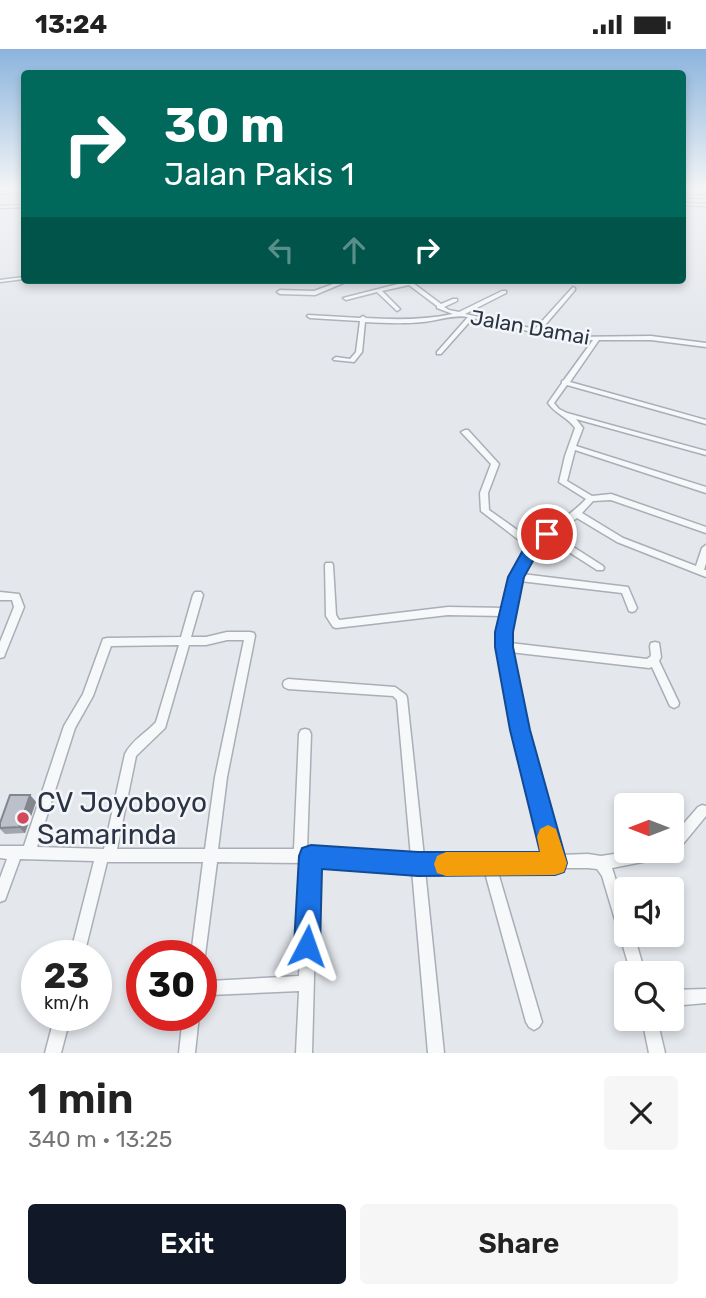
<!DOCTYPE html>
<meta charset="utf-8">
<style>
body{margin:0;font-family:Rubik,sans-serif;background:#f6f6f6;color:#222;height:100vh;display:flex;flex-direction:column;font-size:26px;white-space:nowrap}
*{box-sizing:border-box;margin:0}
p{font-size:23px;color:#767676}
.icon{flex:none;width:38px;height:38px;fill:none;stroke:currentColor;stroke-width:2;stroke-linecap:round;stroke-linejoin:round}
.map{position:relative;height:1004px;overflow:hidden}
.drawer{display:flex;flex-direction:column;background:#fff;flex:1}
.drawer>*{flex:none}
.hud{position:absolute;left:21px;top:21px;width:665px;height:214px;border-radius:7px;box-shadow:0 4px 10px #0003;background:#00695c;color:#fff;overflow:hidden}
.needle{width:46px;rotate:270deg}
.tools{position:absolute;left:614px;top:744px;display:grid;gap:14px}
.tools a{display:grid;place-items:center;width:70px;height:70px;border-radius:7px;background:#fff;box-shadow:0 4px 10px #0003;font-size:35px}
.speed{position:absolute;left:21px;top:891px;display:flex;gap:14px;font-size:35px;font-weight:700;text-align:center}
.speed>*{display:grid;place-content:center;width:91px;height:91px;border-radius:50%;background:#fff;box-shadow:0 4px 10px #0003;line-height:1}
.speed small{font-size:18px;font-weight:400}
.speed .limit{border:10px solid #d22;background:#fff;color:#111}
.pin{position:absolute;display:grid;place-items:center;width:60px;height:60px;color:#fff;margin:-30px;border:4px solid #fff;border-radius:50%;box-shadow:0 2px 7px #0007}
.me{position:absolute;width:77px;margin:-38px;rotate:4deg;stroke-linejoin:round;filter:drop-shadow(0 0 5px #0008)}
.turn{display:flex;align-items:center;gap:24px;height:147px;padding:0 28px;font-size:32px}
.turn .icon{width:91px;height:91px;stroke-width:2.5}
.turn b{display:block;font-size:49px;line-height:60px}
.lanes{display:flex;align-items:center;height:66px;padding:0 28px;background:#0003;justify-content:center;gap:35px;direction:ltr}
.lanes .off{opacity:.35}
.round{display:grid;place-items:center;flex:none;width:74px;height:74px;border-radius:7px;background:#f6f6f6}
.headline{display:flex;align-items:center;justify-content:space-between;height:119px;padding:0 28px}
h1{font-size:42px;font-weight:600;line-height:52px}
.action{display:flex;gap:14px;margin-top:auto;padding:14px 28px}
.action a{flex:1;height:80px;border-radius:7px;background:#111827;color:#fff;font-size:28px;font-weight:600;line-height:80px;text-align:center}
.action a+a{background:#f6f6f6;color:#222}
.status{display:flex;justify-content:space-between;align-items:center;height:49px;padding:0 35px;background:#fff;direction:ltr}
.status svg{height:19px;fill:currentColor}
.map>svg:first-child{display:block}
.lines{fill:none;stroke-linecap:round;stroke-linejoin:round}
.minor-casing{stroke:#a9aeb7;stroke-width:3}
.minor{fill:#f7f8fa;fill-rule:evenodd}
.wall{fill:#a1a5ae}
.shaded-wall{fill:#83868d}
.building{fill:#bbc0ca;stroke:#83868d;stroke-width:2}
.route{fill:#1a73e8;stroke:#114b97;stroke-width:2}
.slow{fill:#f59e0b}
.poi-dot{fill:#d1495b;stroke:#f4f6f9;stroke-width:2.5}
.labels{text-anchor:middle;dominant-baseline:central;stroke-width:5;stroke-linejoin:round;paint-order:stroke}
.far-street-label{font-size:21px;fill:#2b3445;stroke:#f4f6f9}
.near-poi-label{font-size:28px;fill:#2b3445;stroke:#f4f6f9;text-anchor:start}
</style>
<div class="status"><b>13:24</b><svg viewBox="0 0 49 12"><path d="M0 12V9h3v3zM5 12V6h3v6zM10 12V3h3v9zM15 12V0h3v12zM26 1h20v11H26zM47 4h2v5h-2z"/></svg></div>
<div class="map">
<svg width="706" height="1004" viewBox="0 0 706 1004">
<rect width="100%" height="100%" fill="#e4e7ec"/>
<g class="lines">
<g class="minor-casing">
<g id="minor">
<path d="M24,140V142L0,145V143Z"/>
<path d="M682,146L706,147V149L682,148Z"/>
<path d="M682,154L706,155V157L682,156Z"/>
<path d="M24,156V158L0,159V157Z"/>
<path d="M24,228V230L0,233V231Z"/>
<path d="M344,231L348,232L315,246L280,245L277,243L280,241L314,242Z"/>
<path d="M404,231H409L441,255L453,250H457V252L444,258L449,261L459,263L502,242H506V244L465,265L535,280L573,238L575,239V241L540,282L570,288L651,287L706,294V298L651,291H599L570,333L706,371V375L567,336L554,354L559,360L567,364L706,402V406L576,370L583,379L576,397L706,438V444L575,401L567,432L592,447L611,445L706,478V484L611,451L593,452L582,464L623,489L696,517L702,499L706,496V514L704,521H706V528L617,493L577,469L553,485L603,517L604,519L603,521H597L547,489L536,499L522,525L628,538L637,559L635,562L632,563L629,562L622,544L520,532L510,594L647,610L651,607L650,597L651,594L655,593L659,594L661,608L659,612L679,654L678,657L674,659L670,657L652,618L649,619L510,603L526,681L559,806L588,805L601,807L634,802H672V788L698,758L702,756L706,757V767L673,807L612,819L626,863V886H634L645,924H631L602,827L597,820L588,819H559L555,821L552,819L497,820L542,973L539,978L534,981L529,978L526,973L484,820L425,821L444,1004H428L412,821L317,815L312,1004H296L299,942L209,946L204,944L202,939L204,934L209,932L299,927L304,814L217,813L205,906L203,911L201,912V906H191L203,813H107L84,906H70L94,812L20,810L5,851L0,853V829L7,810L0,809V797H24L64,677L83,645L103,590L107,589L181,588L193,546L195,543H201L203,546L191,588H206L227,583H250L254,584L255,587L227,728L218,800H294L299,685L301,681L305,680L309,681L311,685L307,801L411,808L397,651L393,647L288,640L284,638L283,635L284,632L288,630L395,638L406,646L407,649L424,808L546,806L514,681L499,598L505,567L448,566L336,579L333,578L326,567L325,516L326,514H332L333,516L336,566L339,571L448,558L506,559L511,528L528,498L481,462L480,444L491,415L461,383L465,381H468L499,415L488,444L489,461L533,492C550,478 570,467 586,450L559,433L565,407L575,379C568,368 555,365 548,354L562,334V332L564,331L593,291L570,292L473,269L441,305H437V303L468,268C454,265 437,272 423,273C404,275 384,274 365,273L362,303L354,313L334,311L333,310L336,308L350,310L356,303L360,272L310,269L307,267L308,266L360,269L363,267L366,269C395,271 424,271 453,265L437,259V257L409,236L382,242L400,260L397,262L377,243L346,251L343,249L406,233ZM227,591H244L215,728L205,800H117L136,707L165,679L189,596H206ZM179,596L156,673C146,684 132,691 125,705L104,800L37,798L75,679L93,647L111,597Z"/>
<path d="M0,543L19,545L24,558L5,605L4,608L0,609V593L14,558L12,551H0Z"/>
<path d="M706,940V954L672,957V941Z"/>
<path d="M55,966H71L61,1004H45Z"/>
<path d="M183,966H199L195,1004H179Z"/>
<path d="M642,970H657L665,1004H649Z"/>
</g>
</g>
<use href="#minor" class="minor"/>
</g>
<path class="wall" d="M30,746L36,753L25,784L5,785L0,780V774Z"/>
<path class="shaded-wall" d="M30,746L36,753L25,784L19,778Z"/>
<path class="building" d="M10,746H30L19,778L0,779V774Z"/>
<linearGradient id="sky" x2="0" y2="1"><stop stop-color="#8bb4dd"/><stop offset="0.5" stop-color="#f3f4f6"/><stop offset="1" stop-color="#f3f4f6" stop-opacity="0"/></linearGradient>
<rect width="706" height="279" fill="url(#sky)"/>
<path class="route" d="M547,479L554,485L539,501L524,528L513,583V598L530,681L567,814L564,823L555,826L418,827L322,820L320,897L316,906L307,910L297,906L294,897L299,807L302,799L311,796L418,803H540L510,681L495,598V583L508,528L527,494Z"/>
<path class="slow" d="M548,776L556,780L567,814L564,823L555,826L446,827L437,824L434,815L437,807L446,803H540L537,788L540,780Z"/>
<circle class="poi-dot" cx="23" cy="769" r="7"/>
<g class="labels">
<g class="far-street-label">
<text transform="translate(530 278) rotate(10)">Jalan Damai</text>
</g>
<g class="near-poi-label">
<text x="37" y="753">CV Joyoboyo<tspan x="37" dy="32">Samarinda</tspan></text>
</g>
</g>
</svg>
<div class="tools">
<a><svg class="needle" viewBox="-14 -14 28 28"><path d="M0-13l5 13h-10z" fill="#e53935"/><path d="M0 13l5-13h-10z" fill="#767676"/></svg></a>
<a><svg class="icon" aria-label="sound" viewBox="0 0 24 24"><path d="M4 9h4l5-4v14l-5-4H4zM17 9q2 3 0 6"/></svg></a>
<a><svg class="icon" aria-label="search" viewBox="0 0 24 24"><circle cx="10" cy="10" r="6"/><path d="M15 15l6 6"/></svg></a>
</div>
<div class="speed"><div>23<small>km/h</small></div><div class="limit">30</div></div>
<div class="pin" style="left:547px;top:485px;background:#d93025"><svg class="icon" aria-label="arrive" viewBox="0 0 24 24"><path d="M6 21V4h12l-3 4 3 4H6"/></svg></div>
<svg class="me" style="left:307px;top:897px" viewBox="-20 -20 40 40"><path d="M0-17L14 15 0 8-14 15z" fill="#1a73e8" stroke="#fff" stroke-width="4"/></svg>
<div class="hud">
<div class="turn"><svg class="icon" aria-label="right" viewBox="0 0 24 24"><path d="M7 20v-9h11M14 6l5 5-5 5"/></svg><div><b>30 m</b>Jalan Pakis 1</div></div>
<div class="lanes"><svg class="icon off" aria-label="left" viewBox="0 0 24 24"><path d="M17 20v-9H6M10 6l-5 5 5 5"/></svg><svg class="icon off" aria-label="ahead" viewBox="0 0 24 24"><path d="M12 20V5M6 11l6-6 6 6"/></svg><svg class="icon" aria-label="right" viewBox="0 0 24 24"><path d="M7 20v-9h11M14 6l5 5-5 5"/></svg></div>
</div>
</div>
<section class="drawer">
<div class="headline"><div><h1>1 min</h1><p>340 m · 13:25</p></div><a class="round"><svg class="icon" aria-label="close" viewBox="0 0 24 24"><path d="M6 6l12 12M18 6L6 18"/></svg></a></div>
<div class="action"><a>Exit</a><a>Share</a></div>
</section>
